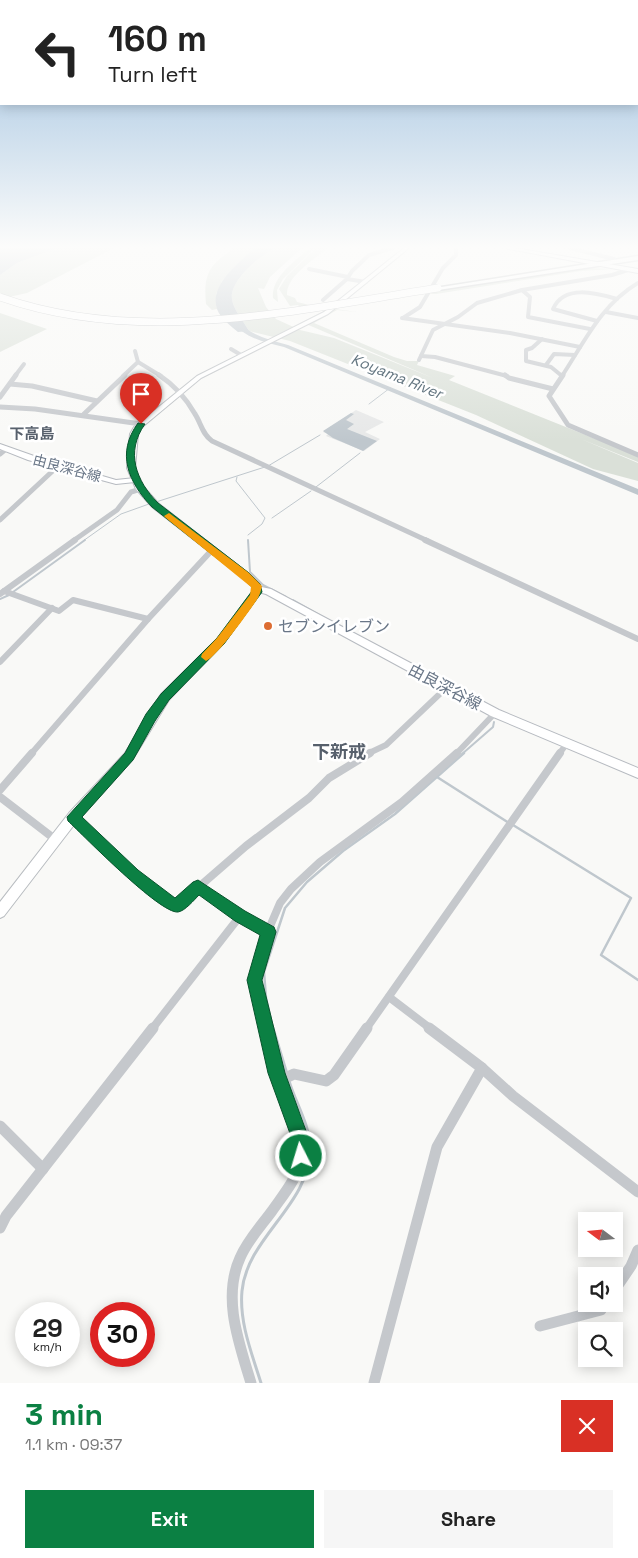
<!DOCTYPE html>
<meta charset="utf-8">
<style>
body{margin:0;font-family:"Space Grotesk","Noto Sans JP",sans-serif;background:#f6f6f6;color:#222;height:100vh;display:flex;flex-direction:column;font-size:19px;white-space:nowrap}
*{box-sizing:border-box;margin:0}
p{font-size:16px;color:#767676}
.icon{flex:none;width:28px;height:28px;fill:none;stroke:currentColor;stroke-width:2;stroke-linecap:round;stroke-linejoin:round}
.map{position:relative;height:1383px;overflow:hidden}
.side{display:flex;flex-direction:column;background:#fff;flex:1}
.side>*{flex:none}
.guide{position:absolute;left:0px;top:0px;width:639px;height:105px;box-shadow:0 2px 12px #0003;background:#fff;color:#222;overflow:hidden}
.needle{width:32px;rotate:286deg}
.tools{position:absolute;left:578px;top:1212px;display:grid;gap:10px}
.tools a{display:grid;place-items:center;width:45px;height:45px;border-radius:0px;background:#fff;box-shadow:0 2px 12px #0003;font-size:25px}
.speed{position:absolute;left:15px;top:1302px;display:flex;gap:10px;font-size:25px;font-weight:700;text-align:center}
.speed>*{display:grid;place-content:center;width:65px;height:65px;border-radius:50%;background:#fff;box-shadow:0 2px 12px #0003;line-height:1}
.speed small{font-size:12px;font-weight:400}
.speed .limit{border:8px solid #d22;background:#fff;color:#111}
.pin{position:absolute;display:grid;place-items:center;width:42px;height:42px;color:#fff;margin:-51px -21px;border-radius:50% 50% 50% 0;rotate:-45deg;box-shadow:0 0 5px #0007}
.pin .icon{rotate:45deg}
.me{position:absolute;width:55px;margin:-28px;rotate:355deg;stroke-linejoin:round;filter:drop-shadow(0 0 4px #0008)}
.turn{display:flex;align-items:center;gap:18px;height:105px;padding:0 25px;font-size:22px}
.turn .icon{width:65px;height:65px;stroke-width:2.5}
.turn b{display:block;font-size:35px;line-height:42px}
.round{display:grid;place-items:center;flex:none;width:52px;height:52px;border-radius:0px;background:#f6f6f6}
.headline{display:flex;align-items:center;justify-content:space-between;height:85px;padding:0 25px}
h1{font-size:30px;font-weight:600;line-height:38px;color:#0b8043}
.button{display:flex;gap:10px;margin-top:auto;padding:10px 25px}
.button a{flex:1;height:58px;border-radius:0px;background:#0b8043;color:#fff;font-size:20px;font-weight:600;line-height:58px;text-align:center}
.button a+a{background:#f6f6f6;color:#222}
.map>svg:first-child{display:block}
.built{fill:#e7e8e8}
.green{fill:#dae0d8}
.water{fill:#bfc7cd}
.lines{fill:none;stroke-linecap:round;stroke-linejoin:round}
.stream-far3{stroke:#bfc7cd;stroke-width:1}
.stream-far2{stroke:#bfc7cd;stroke-width:2}
.stream-far1{stroke:#bfc7cd;stroke-width:2.5}
.stream{stroke:#bfc7cd;stroke-width:3}
.river{fill:#bfc7cd;fill-rule:evenodd}
.secondary-casing{stroke:#b7bbc1;stroke-width:2}
.primary-casing{stroke:#b8bcc0;stroke-width:2}
.highway-casing{stroke:#b8bbbe;stroke-width:3}
.street-far4{stroke:#c5c8cc;stroke-width:4}
.street-far3{stroke:#c5c8cc;stroke-width:5}
.street-far2{stroke:#c5c8cc;stroke-width:6}
.street-far1{stroke:#c5c8cc;stroke-width:8}
.street{stroke:#c5c8cc;stroke-width:11}
.secondary{fill:#fff;fill-rule:evenodd}
.primary{fill:#fff;fill-rule:evenodd}
.highway{fill:#fff;fill-rule:evenodd}
.highway-bridge-casing{stroke:#b8bbbe;stroke-width:8;stroke-linecap:butt}
.highway-bridge{stroke:#fff;stroke-width:7}
.route{fill:#0b8043;stroke:#07532c}
.slow{fill:#f59e0b}
.poi-dot{fill:#dd6d32;stroke:#fff;stroke-width:2}
.labels{text-anchor:middle;dominant-baseline:central;stroke-width:5;stroke-linejoin:round;paint-order:stroke}
.far-street-label{font-size:14px;fill:#697687;stroke:#fff}
.far-water-label{font-size:15px;font-style:italic;fill:#657782;stroke:#fff}
.far-neighbourhood-label{font-size:15px;font-weight:bold;fill:#57606c;stroke:#fff}
.poi-label{font-size:16px;fill:#697687;stroke:#fff;text-anchor:start}
.street-label{font-size:16px;fill:#697687;stroke:#fff}
.neighbourhood-label{font-size:18px;font-weight:bold;fill:#57606c;stroke:#fff}
</style>
<div class="map">
<svg width="638" height="1383" viewBox="0 0 638 1383">
<rect width="100%" height="100%" fill="#f9f9f7"/>
<path class="built" d="M356,410L384,422L365,432L380,439L364,451L326,436L328,434L323,432Z"/>
<g class="green">
<path d="M57,248H114L27,293L0,299V275L17,263Z"/>
<path d="M235,248H255L222,281L216,294L217,309L212,310L206,304C203,273 210,264 235,248Z"/>
<path d="M277,248H302L270,277L264,289L258,288L266,307L276,319L300,330L334,338L433,378L306,324L335,309L357,312L337,310L314,323L394,357L407,361H419L417,365L455,376L449,380L638,456V462L581,439L638,463V481L593,469L476,415L290,341L249,331C244,322 233,309 232,299C229,281 262,253 277,248Z"/>
<path d="M310,248H315L283,279L277,290L278,302L273,298C271,277 296,260 310,248Z"/>
<path d="M316,248H328C315,259 286,276 287,295L295,298L297,302L314,306L302,310L298,305L290,306L279,289L287,276Z"/>
<path d="M589,268L613,269L581,271L436,294H431L435,286L438,289Z"/>
<path d="M0,313L47,329L0,352Z"/>
</g>
<g class="water">
<path d="M0,248H57L17,263L0,275Z"/>
<path d="M254,248H277C262,253 229,281 232,299C233,309 244,322 249,331L238,332C231,326 220,318 217,309C209,284 239,264 254,248Z"/>
<path d="M351,413L354,414L346,420L354,424L347,429L377,441L363,451L333,438L323,431Z"/>
</g>
<g class="lines">
<g class="stream-far3">
<path d="M369,404L390,388"/>
<path d="M237,477L236,481L265,518L262,524L248,535"/>
<path d="M316,487L360,453"/>
<path d="M156,502L268,466L320,435"/>
<path d="M272,518L311,491"/>
<path d="M83,541L121,514L149,504"/>
</g>
<g class="stream-far2">
<path d="M248,540L250,572L263,585L286,597"/>
<path d="M13,592L85,540"/>
<path d="M0,599L9,595"/>
<path d="M293,600L332,622"/>
<path d="M462,754L493,727L494,722"/>
</g>
<g class="stream-far1">
<path d="M437,777L509,823"/>
<path d="M513,825L631,898L601,955L638,980"/>
<path d="M273,1029L266,998L264,972L285,908L307,882L343,851L395,814L464,753"/>
</g>
<g class="stream">
<path d="M273,1028L287,1074"/>
<path d="M261,1383C252,1354 239,1322 242,1291C247,1237 310,1205 310,1149C310,1125 296,1104 289,1081"/>
</g>
<path class="river" d="M230,318H234C249,335 267,339 288,345L638,489V495L284,347C262,342 243,337 229,319Z"/>
<g class="secondary-casing">
<g id="secondary">
<path d="M507,248H515L638,269V273L509,249Z"/>
<path d="M0,444L34,456L116,480L135,478L139,480L135,482L116,484L28,460L0,449Z"/>
<path d="M257,586L271,589L499,710L638,768V778L491,716L266,594L254,591L253,589L254,587Z"/>
</g>
</g>
<g class="primary-casing">
<path id="primary" d="M404,248H409L328,314L201,378L141,428L138,434L135,468L143,486L158,503L249,574L260,584L261,592L223,643L169,700L133,759L77,821L4,916L0,918V902L69,813L125,753L161,694L217,639L253,592V587L243,578L152,507L136,489L127,468L130,434L134,427L197,376L324,312Z"/>
</g>
<g class="highway-casing">
<path id="highway" d="M638,256V260L438,290L435,288Z"/>
</g>
<g class="street-far4">
<path d="M570,248L614,259"/>
<path d="M309,269L348,277"/>
<path d="M347,279L366,282"/>
<path d="M522,290L530,297L528,317L590,329"/>
<path d="M323,300L347,279L352,271L369,255L393,248"/>
<path d="M606,312L638,318"/>
<path d="M402,318L510,333L580,347"/>
<path d="M403,318L420,307L443,268L456,255V248"/>
<path d="M597,321L553,309C564,284 596,293 617,299"/>
<path d="M542,339L532,348L526,350V361L551,367L562,376"/>
<path d="M231,349L241,355"/>
<path d="M135,351L138,362L161,376"/>
<path d="M421,356L435,357L507,376"/>
<path d="M419,360L433,330L458,317L477,303L522,290L612,275L628,270"/>
<path d="M546,365L554,354L575,355"/>
<path d="M15,376L24,364"/>
<path d="M123,376L138,362"/>
<path d="M562,376C585,341 601,305 638,283"/>
</g>
<g class="street-far3">
<path d="M159,375C174,385 186,398 195,414C201,423 202,434 212,441L428,541"/>
<path d="M505,375L509,378L553,389"/>
<path d="M563,375L549,396L568,425L638,455"/>
<path d="M10,384L32,386L97,401"/>
<path d="M0,397L16,375"/>
<path d="M0,407L35,409L141,424"/>
<path d="M83,415L125,375"/>
<path d="M0,454L6,449"/>
<path d="M0,520L58,466"/>
<path d="M73,541L117,510L131,492L141,489"/>
</g>
<g class="street-far2">
<path d="M425,540L638,639"/>
<path d="M4,591L59,611L73,600L148,619"/>
<path d="M0,594L75,540"/>
<path d="M0,662L52,608"/>
<path d="M31,754L148,619L212,550"/>
<path d="M367,754L386,745L446,688"/>
<path d="M456,754L495,713"/>
<path d="M559,754L568,742"/>
</g>
<g class="street-far1">
<path d="M0,790L32,753"/>
<path d="M0,797L56,840"/>
<path d="M73,817L133,874L172,904L178,905L246,846L309,798L329,778L370,753"/>
<path d="M198,886L240,916L269,932"/>
<path d="M389,997L431,1029"/>
<path d="M152,1029L240,916"/>
<path d="M265,1029L256,990V973L271,924L280,903L291,889L320,862L402,802L457,753"/>
<path d="M366,1029L560,753"/>
</g>
<g class="street">
<path d="M429,1028L482,1068L513,1096L638,1192"/>
<path d="M279,1081L294,1074L326,1081L334,1075L367,1028"/>
<path d="M0,1126L43,1169"/>
<path d="M0,1228L6,1216L153,1028"/>
<path d="M614,1291L631,1266L638,1250"/>
<path d="M540,1326L601,1310L605,1304"/>
<path d="M251,1383C239,1343 222,1298 240,1258C247,1241 261,1226 272,1211C283,1195 298,1178 301,1158C306,1129 286,1102 277,1076C272,1060 269,1044 265,1028"/>
<path d="M374,1383L437,1147L482,1068"/>
</g>
<use href="#secondary" class="secondary"/>
<use href="#primary" class="primary"/>
<use href="#highway" class="highway"/>
<g class="highway-bridge-casing">
<path id="highway-bridge" d="M0,297C141,347 295,310 438,288"/>
</g>
<use href="#highway-bridge" class="highway-bridge"/>
</g>
<linearGradient id="sky" x2="0" y2="1"><stop stop-color="#97bcdd"/><stop offset="0.56" stop-color="#fcfcfb"/><stop offset="1" stop-color="#fcfcfb" stop-opacity="0"/></linearGradient>
<rect width="638" height="441" fill="url(#sky)"/>
<path class="route" d="M138,423L145,424C125,452 136,481 158,503L249,573L260,584L262,592L224,644L169,700L155,721L133,760L82,817L138,870L175,898L193,882L198,880L245,911L274,927L276,932L262,980L285,1073L309,1139V1156L307,1162L301,1165L295,1162L292,1156V1139L268,1073L247,980L260,935L235,921L199,895C194,900 185,911 178,912C160,914 84,836 68,821L67,817L125,753L146,714L161,694L217,638L252,591V587L242,578L152,507C128,482 116,453 138,423Z"/>
<path class="slow" d="M169,513L249,573L262,586C261,590 260,594 258,598C251,609 217,657 206,661L201,657L202,654L217,638L250,595L251,587L166,518L164,516Z"/>
<circle class="poi-dot" cx="268" cy="626" r="5"/>
<g class="labels">
<g class="far-street-label">
<text transform="translate(67 468) rotate(15)">由良深谷線</text>
</g>
<g class="far-water-label">
<text transform="translate(397 376) rotate(22)">Koyama River</text>
</g>
<g class="far-neighbourhood-label">
<text x="32" y="433">下高島</text>
</g>
<g class="poi-label">
<text x="278" y="626">セブンイレブン</text>
</g>
<g class="street-label">
<text transform="translate(445 687) rotate(28)">由良深谷線</text>
</g>
<g class="neighbourhood-label">
<text x="339" y="751">下新戒</text>
</g>
</g>
</svg>
<div class="tools">
<a><svg class="needle" viewBox="-14 -14 28 28"><path d="M0-13l5 13h-10z" fill="#e53935"/><path d="M0 13l5-13h-10z" fill="#767676"/></svg></a>
<a><svg class="icon" aria-label="sound" viewBox="0 0 24 24"><path d="M4 9h4l5-4v14l-5-4H4zM17 9q2 3 0 6"/></svg></a>
<a><svg class="icon" aria-label="search" viewBox="0 0 24 24"><circle cx="10" cy="10" r="6"/><path d="M15 15l6 6"/></svg></a>
</div>
<div class="speed"><div>29<small>km/h</small></div><div class="limit">30</div></div>
<div class="pin" style="left:141px;top:424px;background:#d93025"><svg class="icon" aria-label="arrive" viewBox="0 0 24 24"><path d="M6 21V4h12l-3 4 3 4H6"/></svg></div>
<svg class="me" style="left:301px;top:1156px" viewBox="-20 -20 40 40"><circle r="17" fill="#0b8043" stroke="#fff" stroke-width="3"/><path d="M0-11L8 9 0 5-8 9z" fill="#fff"/></svg>
<div class="guide">
<div class="turn"><svg class="icon" aria-label="left" viewBox="0 0 24 24"><path d="M17 20v-9H6M10 6l-5 5 5 5"/></svg><div><b>160 m</b>Turn left</div></div>
</div>
</div>
<section class="side">
<div class="headline"><div><h1>3 min</h1><p>1.1 km · 09:37</p></div><a class="round" style="background:#d93025;color:#fff"><svg class="icon" aria-label="close" viewBox="0 0 24 24"><path d="M6 6l12 12M18 6L6 18"/></svg></a></div>
<div class="button"><a>Exit</a><a>Share</a></div>
</section>
